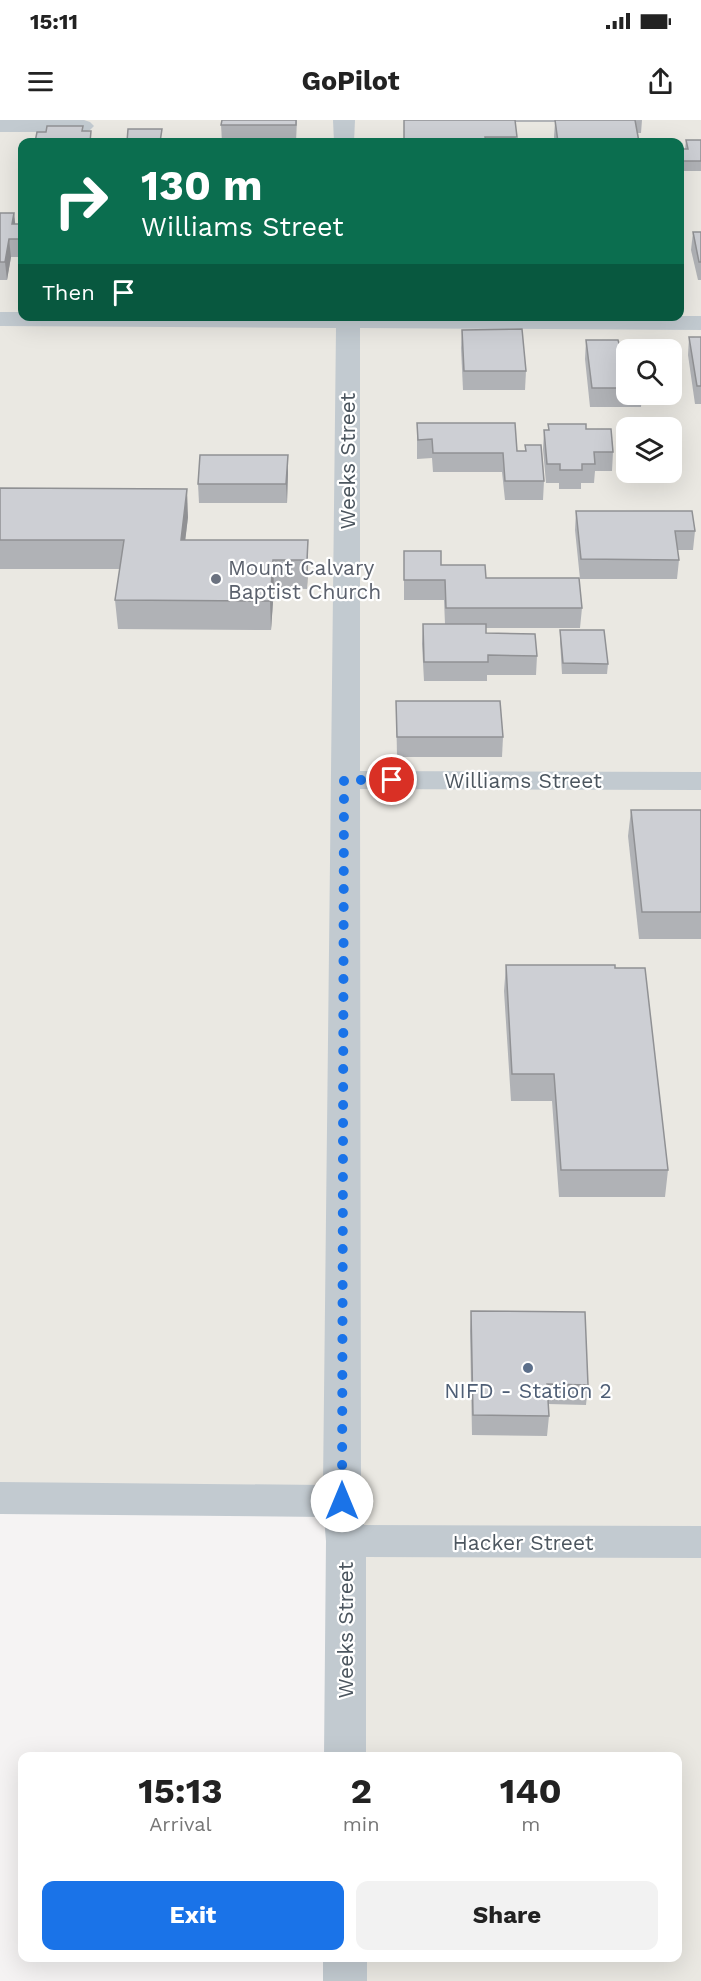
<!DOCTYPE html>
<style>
body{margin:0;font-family:"Work Sans",sans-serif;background:#f2f2f2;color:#222;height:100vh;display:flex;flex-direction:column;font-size:22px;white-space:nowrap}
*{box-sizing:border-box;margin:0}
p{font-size:20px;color:#767676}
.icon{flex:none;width:33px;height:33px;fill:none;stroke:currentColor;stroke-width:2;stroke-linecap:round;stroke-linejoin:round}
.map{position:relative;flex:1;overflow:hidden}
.sheet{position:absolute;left:18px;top:1632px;width:664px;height:210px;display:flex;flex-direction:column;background:#fff;border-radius:12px;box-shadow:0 6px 24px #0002}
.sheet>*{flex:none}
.guide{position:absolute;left:18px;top:18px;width:666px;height:183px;border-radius:12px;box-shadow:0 6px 24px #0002;background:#0b6e4f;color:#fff;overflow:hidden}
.tools{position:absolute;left:616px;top:219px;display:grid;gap:12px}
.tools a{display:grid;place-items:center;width:66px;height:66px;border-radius:12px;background:#fff;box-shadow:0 6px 24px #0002;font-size:30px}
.pin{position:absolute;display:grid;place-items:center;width:51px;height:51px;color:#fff;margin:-26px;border:3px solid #fff;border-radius:50%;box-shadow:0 2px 6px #0007}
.me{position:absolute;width:66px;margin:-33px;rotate:0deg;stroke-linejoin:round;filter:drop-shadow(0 0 4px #0008)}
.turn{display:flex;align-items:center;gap:21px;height:126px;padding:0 24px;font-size:27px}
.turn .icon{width:78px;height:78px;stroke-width:2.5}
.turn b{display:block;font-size:42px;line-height:51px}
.then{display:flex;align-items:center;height:57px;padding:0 24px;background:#0003;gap:12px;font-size:22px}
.eta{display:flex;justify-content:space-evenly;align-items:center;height:102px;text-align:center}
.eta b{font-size:36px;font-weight:700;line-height:42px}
.cta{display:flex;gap:12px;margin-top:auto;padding:12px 24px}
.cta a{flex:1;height:69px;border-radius:12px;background:#1a73e8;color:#fff;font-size:24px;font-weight:700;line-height:69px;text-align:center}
.cta a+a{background:#f2f2f2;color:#222}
.status{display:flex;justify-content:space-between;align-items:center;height:42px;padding:0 30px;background:#fff;direction:ltr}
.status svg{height:16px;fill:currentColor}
header{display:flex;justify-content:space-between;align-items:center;height:78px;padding:0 24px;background:#fff;font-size:27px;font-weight:700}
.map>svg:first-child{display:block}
.commercial{fill:#eae8e2;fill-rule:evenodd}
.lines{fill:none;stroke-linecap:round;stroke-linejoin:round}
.street{fill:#c2cad0;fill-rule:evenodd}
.wall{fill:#b0b2b6}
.shaded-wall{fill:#909194}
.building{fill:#cdcfd4;stroke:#909194;stroke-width:1.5}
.route{stroke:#1a73e8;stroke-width:10;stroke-dasharray:0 18}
.worship-dot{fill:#6b7280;stroke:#fff;stroke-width:2}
.service-dot{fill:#5c6f8a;stroke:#fff;stroke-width:2}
.labels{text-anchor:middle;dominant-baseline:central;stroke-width:4.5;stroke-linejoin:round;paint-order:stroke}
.street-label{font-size:21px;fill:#4c565f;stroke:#fff}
.worship-label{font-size:21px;fill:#5b616d;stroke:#fff;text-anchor:start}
.service-label{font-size:21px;fill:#4e5e75;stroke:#fff}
</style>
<div class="status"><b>15:11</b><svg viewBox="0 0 49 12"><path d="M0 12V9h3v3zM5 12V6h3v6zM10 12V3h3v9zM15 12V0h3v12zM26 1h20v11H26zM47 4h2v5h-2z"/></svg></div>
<header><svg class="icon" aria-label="menu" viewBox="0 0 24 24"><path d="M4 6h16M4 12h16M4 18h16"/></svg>GoPilot<svg class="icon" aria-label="share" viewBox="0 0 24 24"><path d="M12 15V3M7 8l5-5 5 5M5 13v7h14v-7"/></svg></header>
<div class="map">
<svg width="701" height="1861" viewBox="0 0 701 1861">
<rect width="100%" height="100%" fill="#f5f3f3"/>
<path class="commercial" d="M0,0H701V1861H345V1838H678V1636H345L346,1421L342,1381L0,1378ZM22,22H680V196H22ZM627,230H672V274H627ZM627,308H672V352H627Z"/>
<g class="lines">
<g class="street">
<path d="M0,0H84L90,2L94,6L90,10L83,12H0Z"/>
<path d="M333,0H355L354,22H334Z"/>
<path d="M0,192H22V196H701V210L360,208V651L701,652V670L360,669L361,1381L364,1405L701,1406V1438L366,1437V1636H324L326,1421L324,1397L0,1394V1362L323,1365L336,208L0,206Z"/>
<rect x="323" y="1838" width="44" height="23"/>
</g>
</g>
<g class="wall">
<path d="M297,0L296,22H222L221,5Z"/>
<path d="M404,0H642L641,13H638L639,22H555L554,17L555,2H515L516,22H404Z"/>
<path d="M686,20H701V51H680V29H685Z"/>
<path d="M0,93H14L15,104H22V137H11L7,160H0Z"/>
<path d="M693,112H701V160H698L691,130Z"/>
<path d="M462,210L526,251L525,270H463L461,228Z"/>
<path d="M689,217H701V284H695L688,235Z"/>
<path d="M586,220L627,230V274H642L641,287H590L585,239Z"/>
<path d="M417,303L517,331H525V325L544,361L543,380H505L502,352H433L432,338L417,339Z"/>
<path d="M548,304L586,309L613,332L612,351H595L594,363H581V369H559V363H546L543,329L544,310H548Z"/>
<path d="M288,335L287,383H199L198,364Z"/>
<path d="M0,368L188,397L185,420H308L307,469L274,468L271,510L118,509L115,480L120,449H0Z"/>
<path d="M576,391L695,411L693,430H677L679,440L677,459H580L575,410Z"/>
<path d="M404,431L441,445L582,488L580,508H486V513L537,536L536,555H487V561H424L422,524L423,504H445L444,480H404Z"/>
<path d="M560,510L608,544L607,554H562L560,521Z"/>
<path d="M396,581L503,617L502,637H397Z"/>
<path d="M631,690H701V819H639L628,716Z"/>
<path d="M506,845L615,848L668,1050L665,1077H559L552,981H511L504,871Z"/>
<path d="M471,1191L588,1265L586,1285L548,1284L549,1296L547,1316L472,1315L470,1211Z"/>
</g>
<g class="shaded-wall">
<path d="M14,93L16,111L12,104Z"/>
<path d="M9,119L11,137L7,160L5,142Z"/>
<path d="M288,335V354L287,383L286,364Z"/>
<path d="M187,369L188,397L182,448L181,420Z"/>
<path d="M308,420V449L307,469V440Z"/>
<path d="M273,440L274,468L271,510L270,481Z"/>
</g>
<g class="building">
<path d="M222,0H296V5H221Z"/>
<path d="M404,0H515L517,17H485L486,22H404Z"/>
<path d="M555,0H635L639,22H558Z"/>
<path d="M47,6H83L82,11H91L90,22H35L37,12H46Z"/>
<path d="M128,9H162L160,22H107H127Z"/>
<path d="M686,20H701V41H680V29H688Z"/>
<path d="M0,93H14L12,104H22V119H9L5,142H0Z"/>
<path d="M693,112H701V142H699Z"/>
<path d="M522,209L526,251H464L462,210Z"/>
<path d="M689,217H701V266H697Z"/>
<path d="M586,220H618L620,227H636V230H627V268H592Z"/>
<path d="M417,303H515L517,331H526L525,325H541L544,361H505L503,333H433L432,319L418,320Z"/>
<path d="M548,304H586V309H611L613,332H594L595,344H582V350H560V344H547L544,310H549Z"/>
<path d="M200,335H288L286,364H198Z"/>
<path d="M0,368L187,369L181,420H308L307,440H273L270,481L115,480L124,420H0Z"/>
<path d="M576,391H692L695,411H675L679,440L581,439Z"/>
<path d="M404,431H441V445H485L486,458H579L582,488H446L445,460H404Z"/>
<path d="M423,504H486V513L535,514L537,536L488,535V542H424Z"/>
<path d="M560,510H604L608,544L563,543Z"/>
<path d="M396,581H500L503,617H397Z"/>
<path d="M631,690H701V792H642Z"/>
<path d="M506,845H615V848H645L668,1050H561L554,954H512Z"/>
<path d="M471,1191L585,1192L588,1265L547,1264L549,1296L473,1295Z"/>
</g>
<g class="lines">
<path class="route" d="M342,1381L344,660H392"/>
</g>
<circle class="worship-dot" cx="216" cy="459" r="6"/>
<circle class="service-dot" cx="528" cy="1248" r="6"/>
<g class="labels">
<g class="street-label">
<text transform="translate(347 341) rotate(-90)">Weeks Street</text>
<text x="523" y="660">Williams Street</text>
<text x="523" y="1422">Hacker Street</text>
<text transform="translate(345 1510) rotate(-90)">Weeks Street</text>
</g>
<g class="worship-label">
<text x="228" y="447">Mount Calvary<tspan x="228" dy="24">Baptist Church</tspan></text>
</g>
<g class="service-label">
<text x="528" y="1270">NIFD - Station 2</text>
</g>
</g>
</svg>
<div class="tools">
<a><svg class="icon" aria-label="search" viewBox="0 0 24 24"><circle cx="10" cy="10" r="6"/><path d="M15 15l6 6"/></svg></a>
<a><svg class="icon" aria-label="layers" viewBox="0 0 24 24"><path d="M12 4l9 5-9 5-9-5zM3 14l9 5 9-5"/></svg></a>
</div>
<div class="pin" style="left:392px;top:660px;background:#d93025"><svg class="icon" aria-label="arrive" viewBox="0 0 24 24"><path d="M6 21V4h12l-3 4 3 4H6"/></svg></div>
<svg class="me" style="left:342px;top:1381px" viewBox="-20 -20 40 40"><circle r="19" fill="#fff"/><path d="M0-13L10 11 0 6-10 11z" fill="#1a73e8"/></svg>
<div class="guide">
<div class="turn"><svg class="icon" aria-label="right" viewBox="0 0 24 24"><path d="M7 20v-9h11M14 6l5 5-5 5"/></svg><div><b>130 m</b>Williams Street</div></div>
<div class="then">Then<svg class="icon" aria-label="arrive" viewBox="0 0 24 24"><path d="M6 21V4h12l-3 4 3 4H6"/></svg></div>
</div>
<section class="sheet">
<div class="eta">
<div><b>15:13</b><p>Arrival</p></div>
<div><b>2</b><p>min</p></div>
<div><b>140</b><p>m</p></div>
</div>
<div class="cta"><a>Exit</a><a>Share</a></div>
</section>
</div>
